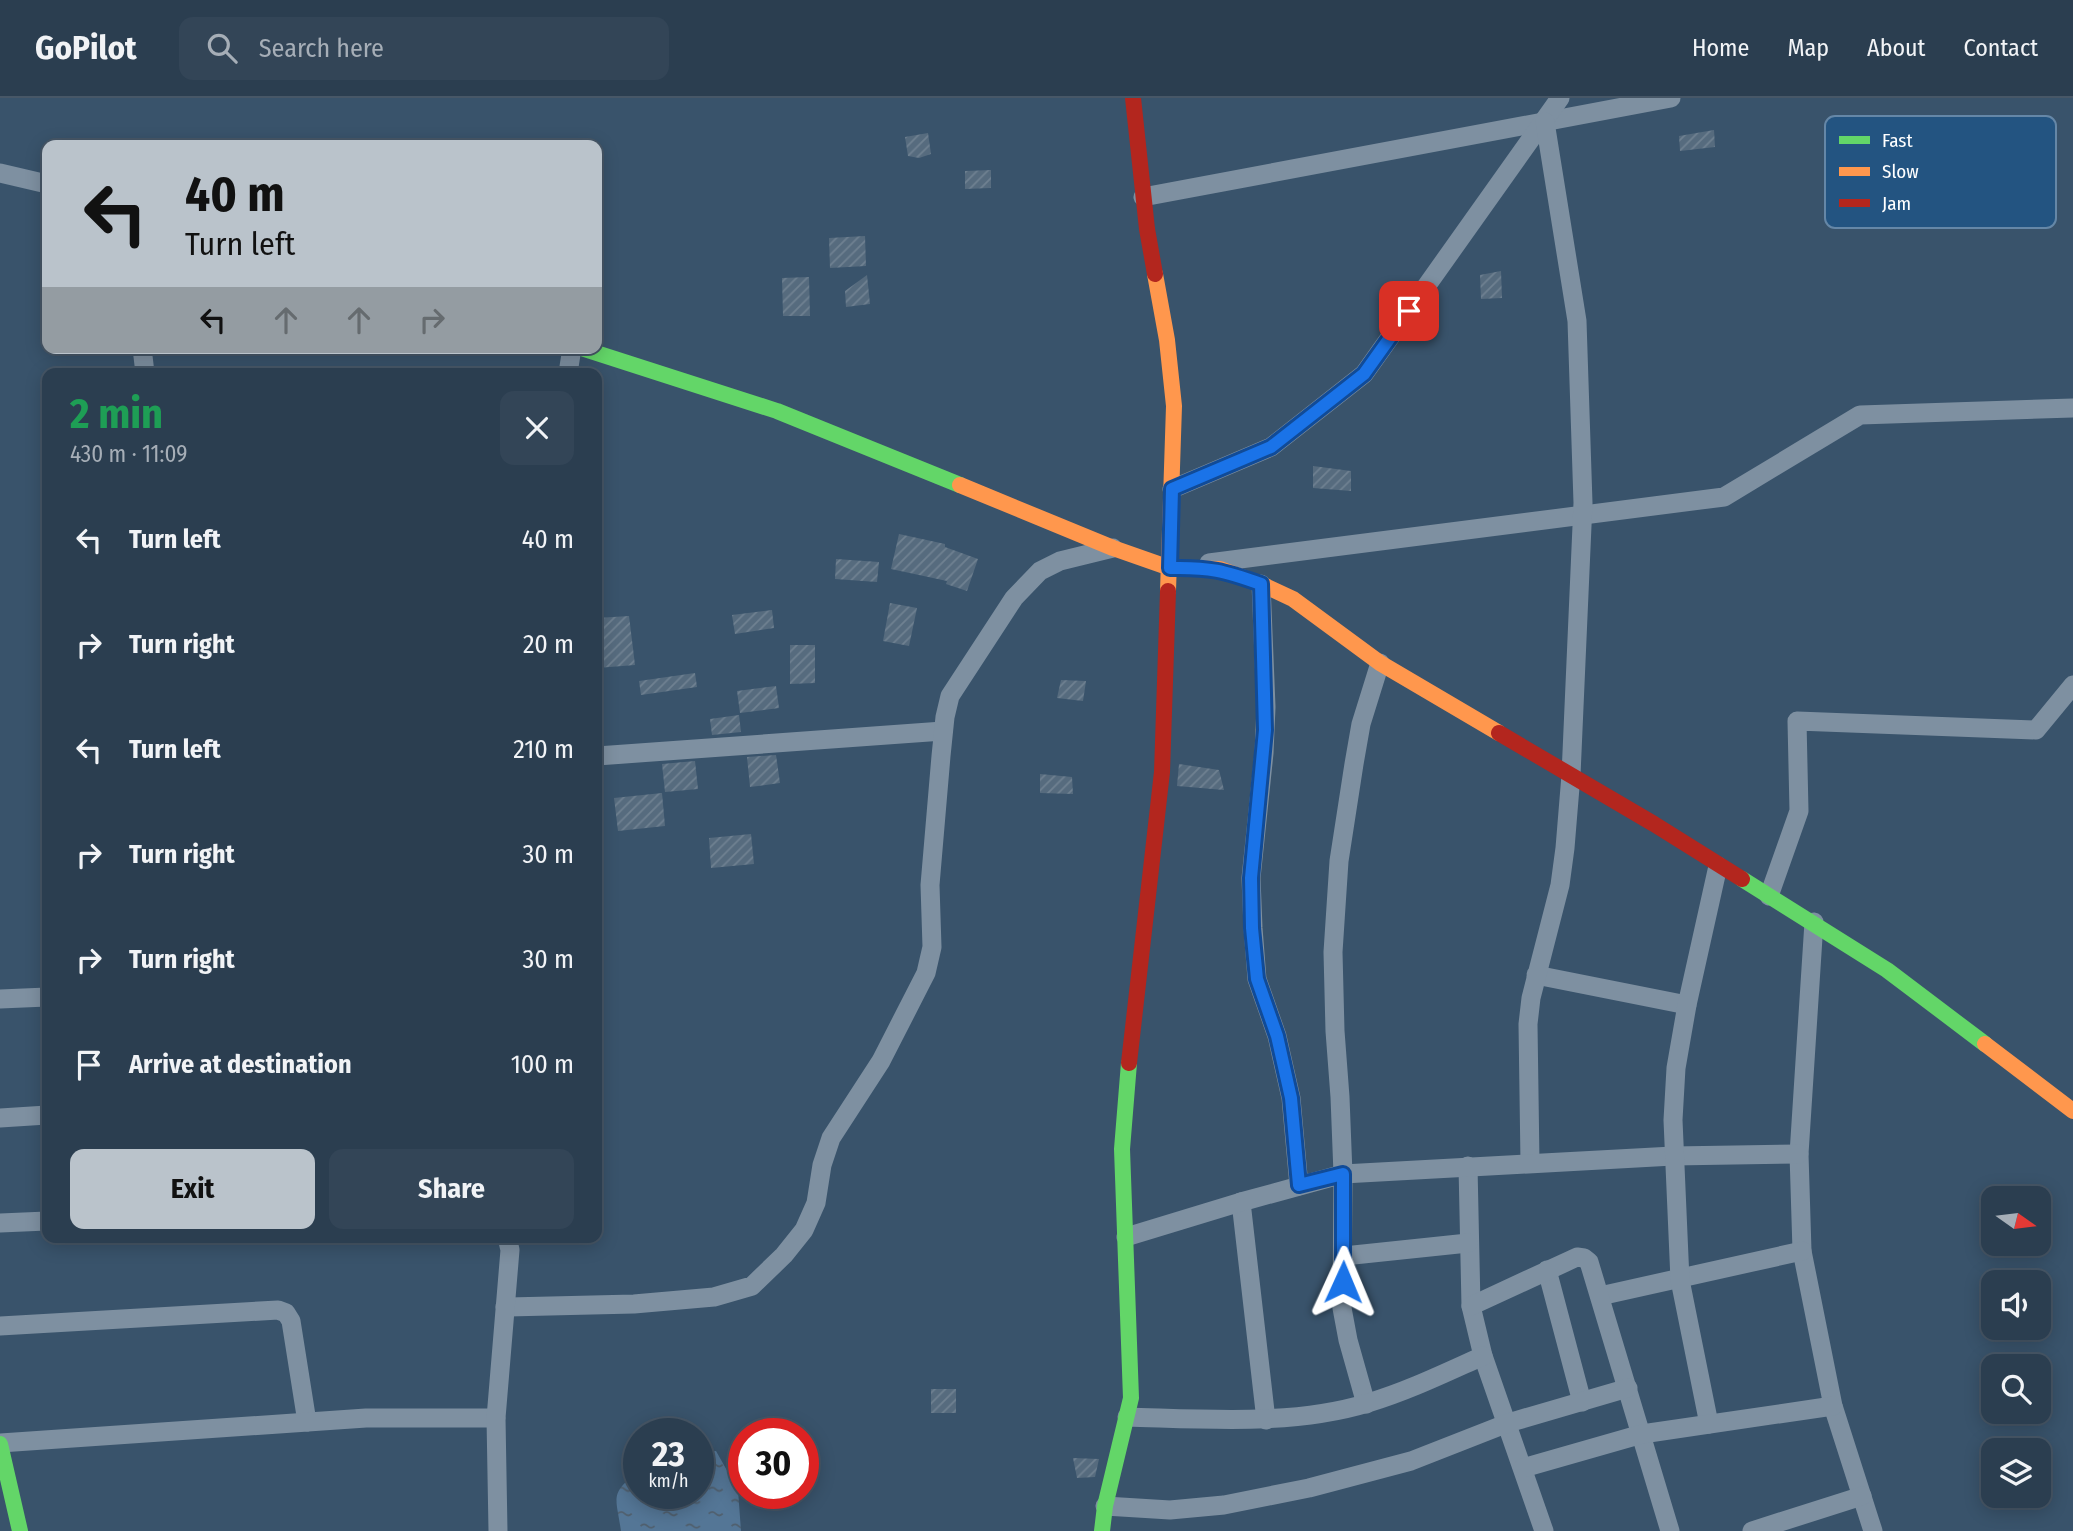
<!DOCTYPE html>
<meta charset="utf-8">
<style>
body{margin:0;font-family:"Fira Sans Condensed",sans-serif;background:#334557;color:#f1f3f6;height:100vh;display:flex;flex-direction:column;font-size:26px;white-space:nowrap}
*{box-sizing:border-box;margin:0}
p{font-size:23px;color:#a6aeb7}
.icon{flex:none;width:38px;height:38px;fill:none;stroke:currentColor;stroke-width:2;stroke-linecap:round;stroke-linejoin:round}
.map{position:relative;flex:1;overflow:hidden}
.panel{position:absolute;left:42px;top:270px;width:560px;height:875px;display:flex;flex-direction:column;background:#2b3e50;border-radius:14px;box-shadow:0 4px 18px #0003,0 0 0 2px #475767}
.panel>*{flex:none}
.hud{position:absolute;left:42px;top:42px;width:560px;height:214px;border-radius:14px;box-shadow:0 4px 18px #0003,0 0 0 2px #475767;background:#bac3cb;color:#111;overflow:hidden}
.needle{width:46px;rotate:104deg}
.controls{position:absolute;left:1981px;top:1088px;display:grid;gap:14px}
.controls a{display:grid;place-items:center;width:70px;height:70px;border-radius:14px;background:#2b3e50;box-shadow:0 4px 18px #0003,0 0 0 2px #475767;font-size:35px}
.speed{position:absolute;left:623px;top:1320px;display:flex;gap:14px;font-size:35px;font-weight:700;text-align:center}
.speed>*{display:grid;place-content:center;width:91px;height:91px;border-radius:50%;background:#2b3e50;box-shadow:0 4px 18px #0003,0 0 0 2px #475767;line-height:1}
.speed small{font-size:18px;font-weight:400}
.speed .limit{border:10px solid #d22;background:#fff;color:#111}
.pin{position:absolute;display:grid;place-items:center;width:60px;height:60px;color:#fff;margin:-30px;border-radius:14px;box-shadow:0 4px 10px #0006}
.me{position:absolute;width:77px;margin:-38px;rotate:1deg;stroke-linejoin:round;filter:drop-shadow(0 0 5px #0008)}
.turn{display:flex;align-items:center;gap:24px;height:147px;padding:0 28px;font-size:32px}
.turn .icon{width:91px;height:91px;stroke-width:2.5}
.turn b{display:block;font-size:49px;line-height:60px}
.lanes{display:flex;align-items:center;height:66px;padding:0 28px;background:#0003;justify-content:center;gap:35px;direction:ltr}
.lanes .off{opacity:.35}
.round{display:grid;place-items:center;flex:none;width:74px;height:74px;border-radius:14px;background:#334557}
.head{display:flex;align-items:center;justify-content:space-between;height:119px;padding:0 28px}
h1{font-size:42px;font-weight:700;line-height:52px;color:#1e9e55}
.cta{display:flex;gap:14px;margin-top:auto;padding:14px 28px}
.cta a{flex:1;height:80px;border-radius:14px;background:#bac3cb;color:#111;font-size:28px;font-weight:700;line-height:80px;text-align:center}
.cta a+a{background:#334557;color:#f1f3f6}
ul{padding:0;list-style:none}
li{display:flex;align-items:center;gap:21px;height:105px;padding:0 28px}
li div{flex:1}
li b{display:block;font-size:26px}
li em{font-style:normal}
header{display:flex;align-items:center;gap:42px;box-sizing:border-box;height:98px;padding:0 35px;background:#2b3e50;border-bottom:2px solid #475767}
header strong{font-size:33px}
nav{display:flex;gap:38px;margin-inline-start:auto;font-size:24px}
.search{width:490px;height:63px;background:#334557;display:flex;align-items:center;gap:18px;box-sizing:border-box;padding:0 24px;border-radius:14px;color:#a6aeb7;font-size:26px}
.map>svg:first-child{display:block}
.water{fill:url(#water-ripples)}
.building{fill:url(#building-hatch)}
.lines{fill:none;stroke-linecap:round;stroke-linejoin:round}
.street{stroke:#7e90a1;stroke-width:19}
.fast{stroke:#63d668;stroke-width:16}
.slow{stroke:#ff974d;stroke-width:16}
.jam{stroke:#b3261e;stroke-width:16}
.route-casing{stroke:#114b97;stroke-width:18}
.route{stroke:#1a73e8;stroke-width:12}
.key{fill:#235481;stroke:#6587a7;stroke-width:2}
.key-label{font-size:19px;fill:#fff}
</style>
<header>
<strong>GoPilot</strong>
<div class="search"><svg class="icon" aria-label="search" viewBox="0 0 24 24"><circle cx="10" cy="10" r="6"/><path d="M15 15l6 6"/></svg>Search here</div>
<nav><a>Home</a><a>Map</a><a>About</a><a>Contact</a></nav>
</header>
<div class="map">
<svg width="2073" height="1433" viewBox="0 0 2073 1433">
<defs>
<pattern id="water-ripples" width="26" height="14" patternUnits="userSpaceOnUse" patternTransform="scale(1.75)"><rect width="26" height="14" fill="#547696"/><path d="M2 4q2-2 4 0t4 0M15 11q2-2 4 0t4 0" fill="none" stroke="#505f6d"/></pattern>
<pattern id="building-hatch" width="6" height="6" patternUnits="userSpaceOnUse" patternTransform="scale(1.75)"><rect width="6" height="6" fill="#566b7e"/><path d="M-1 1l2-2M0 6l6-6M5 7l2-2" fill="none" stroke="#6f8191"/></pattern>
</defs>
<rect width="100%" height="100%" fill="#39536b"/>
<path class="water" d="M716,1353L738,1392L741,1433H621C616,1398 609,1396 639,1373V1395H698V1355Z"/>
<g class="building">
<path d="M1714,32L1715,49L1680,53L1679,38Z"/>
<path d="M928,35L931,56L919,60L908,58L905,39Z"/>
<path d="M991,72V90L965,91V73Z"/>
<path d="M865,138L866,168L830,170L829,140Z"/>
<path d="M1501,173L1502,200L1481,201L1480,177Z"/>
<path d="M867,177L870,206L846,209L845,193Z"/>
<path d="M809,179L810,218H783L782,180Z"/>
<path d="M1313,368L1351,373V393L1313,390Z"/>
<path d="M899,436L945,446V449L978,461L967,493L946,486L947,483L891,471Z"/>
<path d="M836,461L879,464L877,484L835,481Z"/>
<path d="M890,505L917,510L909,548L883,543Z"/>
<path d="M772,512L774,530L735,536L732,517Z"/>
<path d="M629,518L635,567L597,570V520Z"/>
<path d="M790,547H815V585L790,586Z"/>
<path d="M695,575L697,589L641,597L639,583Z"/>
<path d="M1061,582L1086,583L1083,603L1057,600Z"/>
<path d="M776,588L779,610L740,615L737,593Z"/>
<path d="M739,617L741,634L712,637L710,621Z"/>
<path d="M776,657L780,685L750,689L747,659Z"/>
<path d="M695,663L698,691L665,694L662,666Z"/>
<path d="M1179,666L1219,672L1224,692L1177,688Z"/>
<path d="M1040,676L1072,679L1073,696L1040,695Z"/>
<path d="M662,695L665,728L618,733L614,700Z"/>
<path d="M751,736L754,766L711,770L709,740Z"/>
<rect x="931" y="1291" width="25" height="24"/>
<path d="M1073,1360L1099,1361L1095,1379L1077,1380Z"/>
</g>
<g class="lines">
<g class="street">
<path d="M0,75L47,86"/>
<path d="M1143,99L1671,0"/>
<path d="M142,250L145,275"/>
<path d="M568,275L572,250"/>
<path d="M1172,391L1271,349L1364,276L1560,0"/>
<path d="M1209,465L1724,399L1860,317L2073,310"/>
<path d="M1261,486L1266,609L1264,655L1251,780L1253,830L1257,881L1277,938L1291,1000L1299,1088"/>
<path d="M597,658L943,633"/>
<path d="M1769,798L1799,713L1797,623L2036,632L2073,587"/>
<path d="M1814,824L1799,1056L1802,1153L1833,1308L1873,1433"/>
<path d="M1536,877L1687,907"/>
<path d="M0,901L47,899"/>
<path d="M0,1020L47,1017"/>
<path d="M1530,1065L1528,926L1531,900L1560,787L1565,750L1571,677L1583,405L1577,223L1545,24"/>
<path d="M1468,1068L1471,1208L1483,1258L1544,1433"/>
<path d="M1241,1104L1266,1322"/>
<path d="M0,1125L47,1123"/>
<path d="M1126,1139L1241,1104L1343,1076L1673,1058L1799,1056"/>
<path d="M1344,1158L1468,1145"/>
<path d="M1547,1172L1582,1304"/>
<path d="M1600,1198L1802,1153"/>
<path d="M1471,1208L1577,1159L1584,1160L1589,1164L1670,1433"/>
<path d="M505,1209L634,1206L714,1199L752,1188L784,1157L804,1132L816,1105L822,1067L831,1040L881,963L926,875L932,849L930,787L941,658L945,619L950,598L1014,500L1040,473L1060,463L1113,450"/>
<path d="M0,1228L278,1212L286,1215L291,1223L307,1324"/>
<path d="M1366,1306L1348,1242L1342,1210L1343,1076L1340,999L1335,933L1333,854L1339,763L1354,666L1361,626L1380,565"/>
<path d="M1127,1319C1205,1321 1293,1328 1368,1305C1408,1293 1445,1275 1483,1258"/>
<path d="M1709,1326L1680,1182L1673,1022L1676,970L1687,907L1718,768"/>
<path d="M0,1345L366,1320H496"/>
<path d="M1523,1370L1642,1336L1833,1308"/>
<path d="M1105,1408L1170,1412L1224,1407L1309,1390L1411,1363L1508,1325L1628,1290"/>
<path d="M498,1433L496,1320L510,1152L507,1139"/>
<path d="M1752,1433L1862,1398"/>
</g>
<g class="fast">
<path d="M581,250L777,313L960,387"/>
<path d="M1742,781L1887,872L1985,946"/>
<path d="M0,1346L20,1433"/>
<path d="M1102,1433L1105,1408L1131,1300L1122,1051L1129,965"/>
</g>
<g class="slow">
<path d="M1155,176L1167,242L1174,308L1168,493"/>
<path d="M960,387L1113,450L1170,470L1220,471L1261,486L1293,501L1380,565L1499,635"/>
<path d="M1985,946L2073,1013"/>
</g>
<g class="jam">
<path d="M1133,0L1147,131L1155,176"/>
<path d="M1499,635L1654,726L1742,781"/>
<path d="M1129,965L1162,674L1168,493"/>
</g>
</g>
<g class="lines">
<g class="route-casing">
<path id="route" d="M1343,1184V1076L1299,1087L1291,1000L1277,938L1257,881L1252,830L1251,780L1265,632L1261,486C1224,473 1210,469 1170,470L1172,391L1271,349L1364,276L1409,213"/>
</g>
<use href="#route" class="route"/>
</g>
<rect x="1825" y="18" width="231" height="112" rx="10" class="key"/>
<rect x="1839" y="38" width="31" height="8" fill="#63d668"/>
<rect x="1839" y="69" width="31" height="9" fill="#ff974d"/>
<rect x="1839" y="101" width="31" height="8" fill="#b3261e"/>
<g class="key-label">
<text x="1882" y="49">Fast</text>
<text x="1882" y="80">Slow</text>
<text x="1882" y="112">Jam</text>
</g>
</svg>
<div class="controls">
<a><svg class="needle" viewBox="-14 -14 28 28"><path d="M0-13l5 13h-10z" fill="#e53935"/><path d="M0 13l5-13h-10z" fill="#a6aeb7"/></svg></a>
<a><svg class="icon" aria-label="sound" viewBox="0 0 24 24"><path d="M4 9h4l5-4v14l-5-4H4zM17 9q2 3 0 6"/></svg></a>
<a><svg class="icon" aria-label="search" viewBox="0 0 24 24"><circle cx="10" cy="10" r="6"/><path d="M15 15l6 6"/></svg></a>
<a><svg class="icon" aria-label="layers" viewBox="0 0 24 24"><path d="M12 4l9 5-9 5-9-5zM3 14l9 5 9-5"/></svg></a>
</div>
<div class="speed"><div>23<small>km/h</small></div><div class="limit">30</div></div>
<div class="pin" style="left:1409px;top:213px;background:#d93025"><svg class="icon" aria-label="arrive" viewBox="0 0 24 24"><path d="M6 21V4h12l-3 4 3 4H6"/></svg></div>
<svg class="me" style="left:1343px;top:1184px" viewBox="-20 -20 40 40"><path d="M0-17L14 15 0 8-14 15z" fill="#1a73e8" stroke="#fff" stroke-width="4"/></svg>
<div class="hud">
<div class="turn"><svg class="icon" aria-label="left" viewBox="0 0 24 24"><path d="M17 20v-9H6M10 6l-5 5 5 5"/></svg><div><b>40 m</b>Turn left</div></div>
<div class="lanes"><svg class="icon" aria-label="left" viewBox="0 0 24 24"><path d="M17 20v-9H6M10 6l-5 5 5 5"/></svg><svg class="icon off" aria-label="ahead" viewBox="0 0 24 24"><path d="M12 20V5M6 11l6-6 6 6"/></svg><svg class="icon off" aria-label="ahead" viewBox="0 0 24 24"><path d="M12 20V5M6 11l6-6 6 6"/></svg><svg class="icon off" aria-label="right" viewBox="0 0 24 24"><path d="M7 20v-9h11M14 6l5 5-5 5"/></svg></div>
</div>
<section class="panel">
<div class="head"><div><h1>2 min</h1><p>430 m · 11:09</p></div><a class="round"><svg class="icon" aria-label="close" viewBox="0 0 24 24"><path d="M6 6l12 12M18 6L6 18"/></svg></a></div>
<ul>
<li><svg class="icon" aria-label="left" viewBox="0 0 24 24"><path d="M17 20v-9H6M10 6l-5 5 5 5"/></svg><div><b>Turn left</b></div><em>40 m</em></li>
<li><svg class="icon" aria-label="right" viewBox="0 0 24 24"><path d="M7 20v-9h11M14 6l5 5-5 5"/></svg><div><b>Turn right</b></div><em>20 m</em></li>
<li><svg class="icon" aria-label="left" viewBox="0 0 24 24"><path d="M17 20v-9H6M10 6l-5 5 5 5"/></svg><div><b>Turn left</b></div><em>210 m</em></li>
<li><svg class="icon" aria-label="right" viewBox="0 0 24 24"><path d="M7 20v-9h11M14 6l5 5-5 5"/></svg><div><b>Turn right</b></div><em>30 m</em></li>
<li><svg class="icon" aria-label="right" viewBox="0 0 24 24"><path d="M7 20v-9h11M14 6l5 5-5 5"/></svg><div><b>Turn right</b></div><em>30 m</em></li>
<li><svg class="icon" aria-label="arrive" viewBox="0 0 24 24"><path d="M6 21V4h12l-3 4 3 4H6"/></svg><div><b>Arrive at destination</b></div><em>100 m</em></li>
</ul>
<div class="cta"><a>Exit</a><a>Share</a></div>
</section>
</div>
